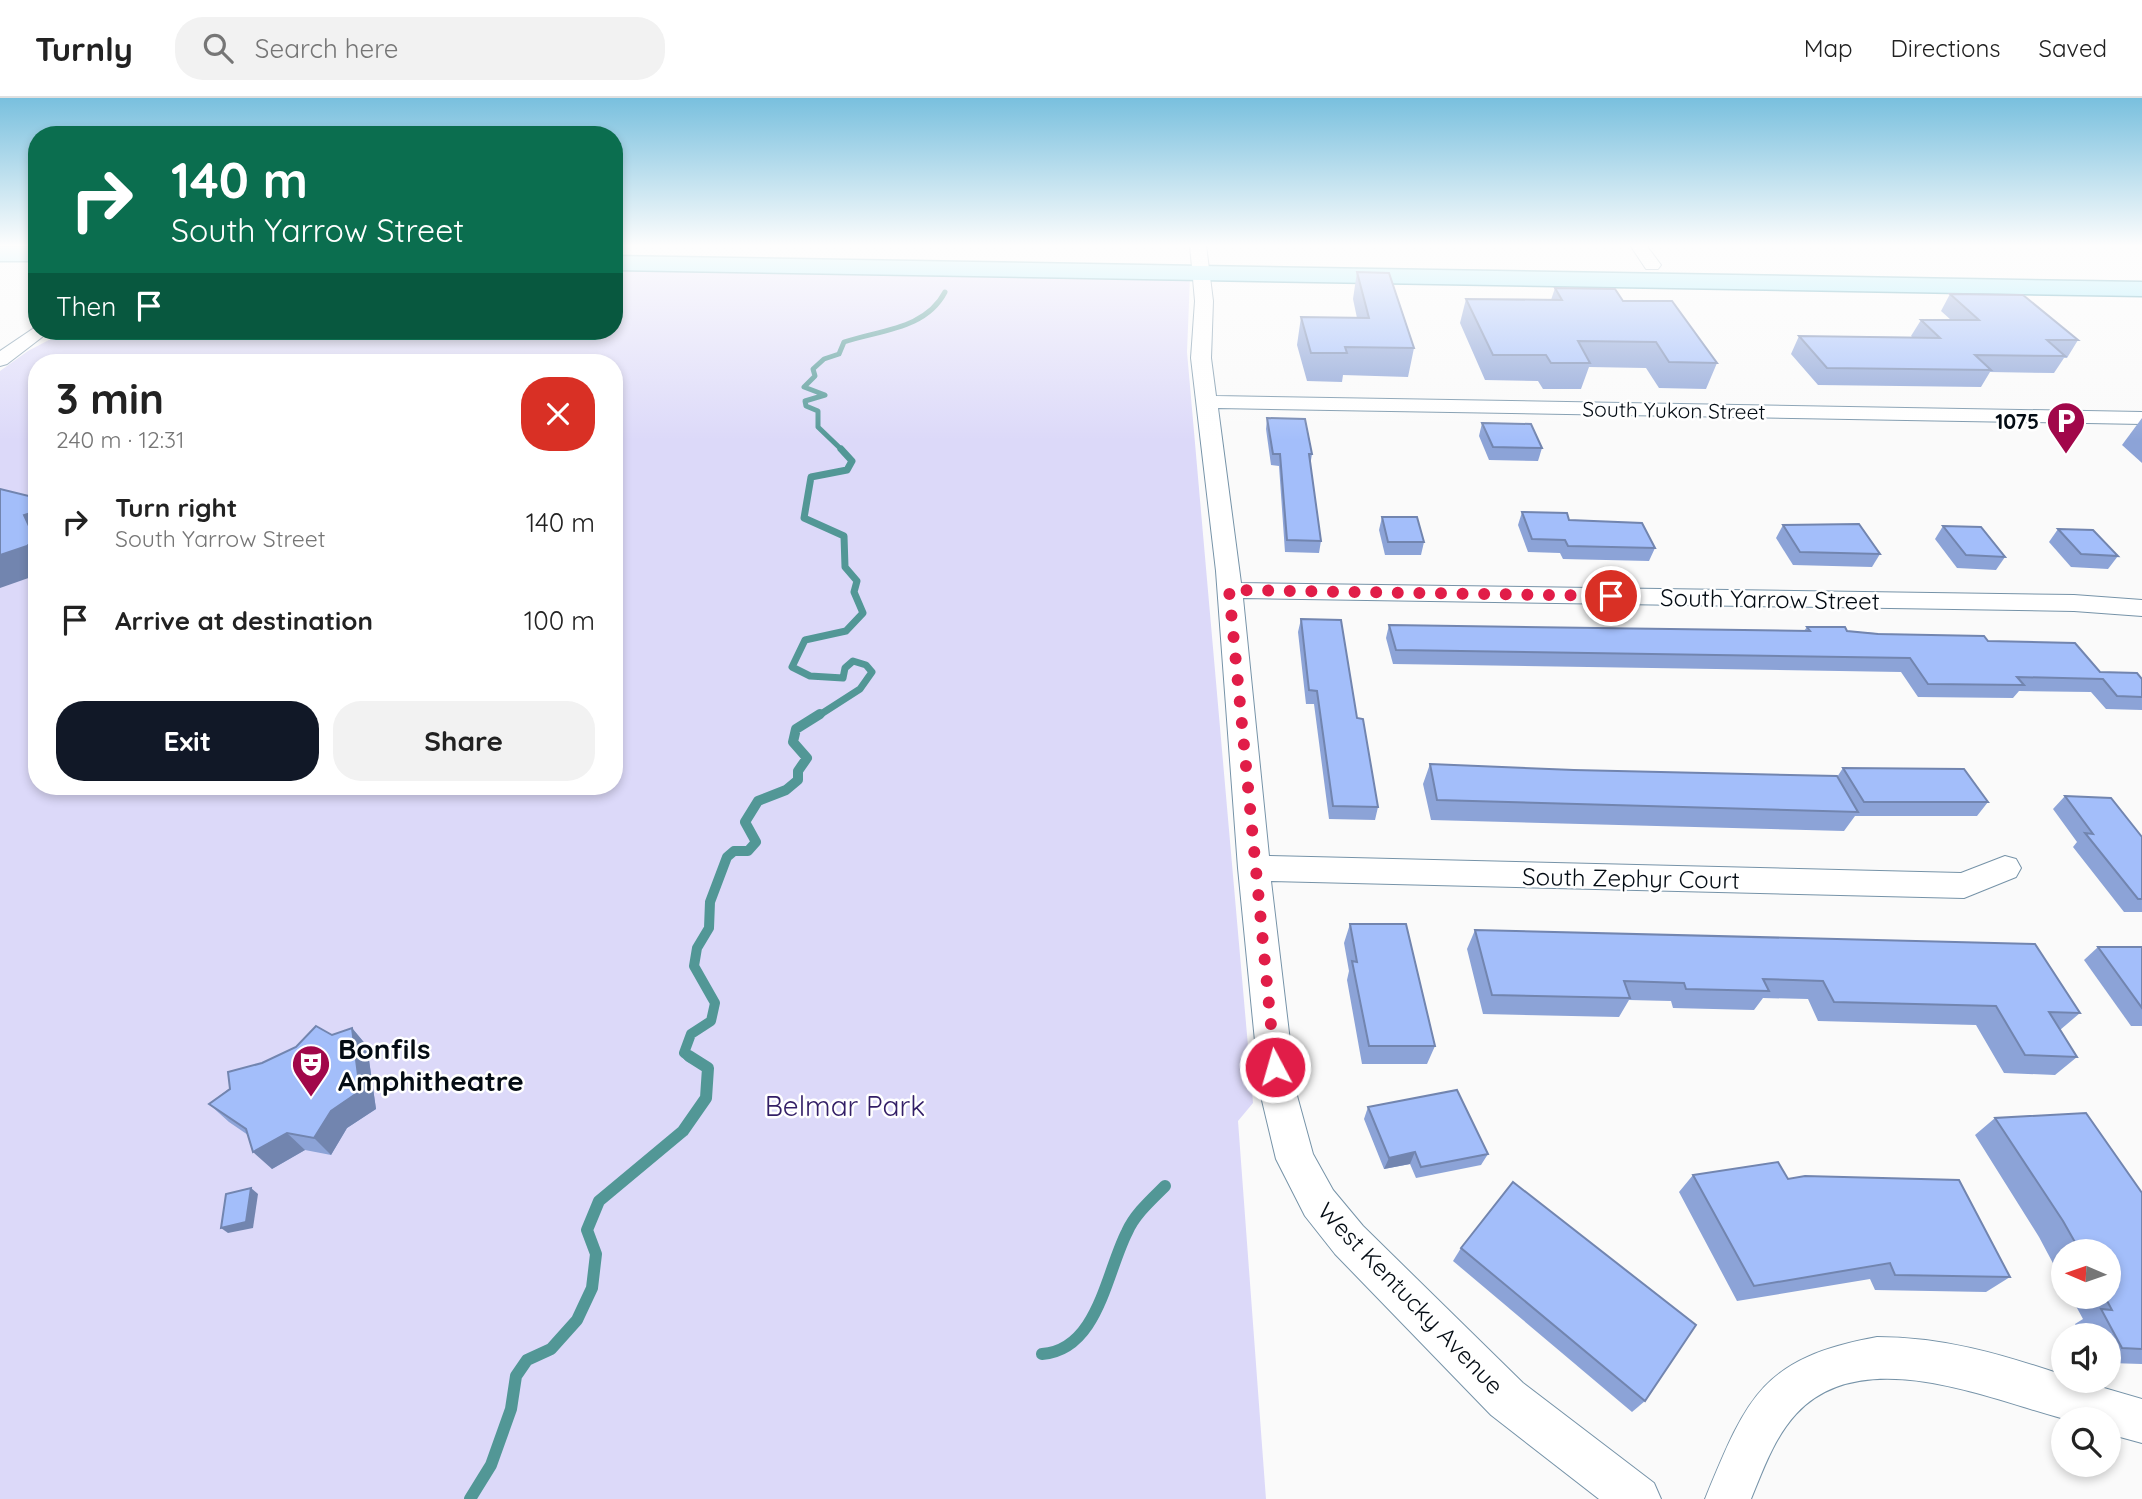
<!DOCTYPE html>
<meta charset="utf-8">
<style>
body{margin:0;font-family:Quicksand,sans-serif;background:#f2f2f2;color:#222;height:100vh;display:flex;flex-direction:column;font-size:26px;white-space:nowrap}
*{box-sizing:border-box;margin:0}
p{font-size:23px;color:#767676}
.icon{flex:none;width:38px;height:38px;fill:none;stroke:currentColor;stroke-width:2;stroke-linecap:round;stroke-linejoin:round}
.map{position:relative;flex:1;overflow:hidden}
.side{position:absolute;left:28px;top:256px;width:595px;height:441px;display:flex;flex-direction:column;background:#fff;border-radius:28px;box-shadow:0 4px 10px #0003}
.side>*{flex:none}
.top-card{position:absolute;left:28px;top:28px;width:595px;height:214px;border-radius:28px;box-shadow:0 4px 10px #0003;background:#0b6e4f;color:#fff;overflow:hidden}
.needle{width:46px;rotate:272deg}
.buttons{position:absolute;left:2051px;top:1141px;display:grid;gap:14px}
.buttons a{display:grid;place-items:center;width:70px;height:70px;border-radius:50%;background:#fff;box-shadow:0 4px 10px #0003;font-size:35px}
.pin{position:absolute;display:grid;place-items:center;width:60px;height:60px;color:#fff;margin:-30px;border:4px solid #fff;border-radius:50%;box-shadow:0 2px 7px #0007}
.me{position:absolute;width:77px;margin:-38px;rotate:354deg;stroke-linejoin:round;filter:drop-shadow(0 0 5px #0008)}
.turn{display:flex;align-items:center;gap:24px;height:147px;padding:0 28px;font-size:32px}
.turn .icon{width:91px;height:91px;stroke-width:2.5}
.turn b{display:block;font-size:49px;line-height:60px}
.then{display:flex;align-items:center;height:66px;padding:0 28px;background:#0003;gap:14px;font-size:26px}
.round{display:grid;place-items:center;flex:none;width:74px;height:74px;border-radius:28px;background:#f2f2f2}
.head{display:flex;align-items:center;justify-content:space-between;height:119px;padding:0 28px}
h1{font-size:42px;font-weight:700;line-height:52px}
.cta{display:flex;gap:14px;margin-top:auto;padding:14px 28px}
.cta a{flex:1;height:80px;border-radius:28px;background:#111827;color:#fff;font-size:28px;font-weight:700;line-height:80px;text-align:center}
.cta a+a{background:#f2f2f2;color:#222}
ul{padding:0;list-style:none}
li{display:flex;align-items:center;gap:21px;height:98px;padding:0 28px}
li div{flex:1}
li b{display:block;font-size:26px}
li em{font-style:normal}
header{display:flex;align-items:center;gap:42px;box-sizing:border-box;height:98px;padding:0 35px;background:#fff;border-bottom:2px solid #e0e0e0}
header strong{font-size:33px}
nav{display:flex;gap:38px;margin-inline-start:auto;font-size:24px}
.search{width:490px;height:63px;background:#f2f2f2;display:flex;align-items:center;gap:18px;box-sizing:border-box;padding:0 24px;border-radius:28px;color:#767676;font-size:26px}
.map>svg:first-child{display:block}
.green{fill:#dcd9f9;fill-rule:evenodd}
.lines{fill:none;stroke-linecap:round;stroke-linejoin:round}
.stream-far3{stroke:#529796;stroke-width:5}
.stream-far2{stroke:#529796;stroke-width:7}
.stream-far1{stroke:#529796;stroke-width:10}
.stream{stroke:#529796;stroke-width:12}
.minor-casing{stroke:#7693a8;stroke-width:2}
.primary-casing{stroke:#3b93a9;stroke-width:3}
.minor{fill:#fff;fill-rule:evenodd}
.primary{fill:#9be9fb;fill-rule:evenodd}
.wall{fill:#8ca3d7}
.shaded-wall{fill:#7285af}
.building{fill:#a3befa;stroke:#7285af;stroke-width:2}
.route{stroke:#e11d48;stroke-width:12;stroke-dasharray:0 21.6}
.labels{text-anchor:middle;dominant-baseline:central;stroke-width:5;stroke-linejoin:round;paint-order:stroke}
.far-street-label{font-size:21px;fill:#040c14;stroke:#fff}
.far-poi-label{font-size:21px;font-weight:bold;fill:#040c14;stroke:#fff;text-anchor:end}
.street-label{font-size:24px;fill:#040c14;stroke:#fff}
.near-poi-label{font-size:28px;font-weight:bold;fill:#040c14;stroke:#fff;text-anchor:start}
.near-park-label{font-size:28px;fill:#321e66;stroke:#fff}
</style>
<header>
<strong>Turnly</strong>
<div class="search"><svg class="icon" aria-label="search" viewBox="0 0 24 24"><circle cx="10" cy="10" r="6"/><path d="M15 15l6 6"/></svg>Search here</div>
<nav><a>Map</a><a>Directions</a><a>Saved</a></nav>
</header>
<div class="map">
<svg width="2142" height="1401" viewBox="0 0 2142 1401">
<rect width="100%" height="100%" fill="#fafafa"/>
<path class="green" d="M614,170L1190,179L1187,254L1253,1005L1238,1023L1266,1401H0V273L28,253L66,233H614ZM37,264H614V688H37Z"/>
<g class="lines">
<path class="stream-far3" d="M843,353L818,329V313L806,308L805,303L825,297L804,289L815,278L813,271L824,261L839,256L844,244C880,232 926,231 945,194"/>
<path class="stream-far2" d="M818,618L860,591L872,574L866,567L853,563L845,570L843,580L810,578L792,569L805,542L846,533L863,515L854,494L857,483L845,469L844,438L804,420L811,379L847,372L852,363L841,351"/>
<path class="stream-far1" d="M691,960L684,955L691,936L711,923L715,905L694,868L697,850L709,830L710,804L727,759L734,753H748L756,744L745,724L758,703L786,692L798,682V673L807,660L793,644L796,631L820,616"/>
<g class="stream">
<path d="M1042,1256C1098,1252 1106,1175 1127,1134C1135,1116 1151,1102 1165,1088"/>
<path d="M470,1401L491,1367L511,1311L516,1278L527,1262L551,1251L577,1222L592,1190L596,1156L587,1132L599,1103L683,1033L706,1000L708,970L689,958"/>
</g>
<g class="minor-casing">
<g id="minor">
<path d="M1190,147H1206L1213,203L1211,260L1216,298L2142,314V326L1218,310L1241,485L2074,497L2142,502V518L2074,513L1243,500L1269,758L1961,775L2005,758L2016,761L2021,770L2016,779L1964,800L1271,783L1296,994L1313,1056L1333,1092L1363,1128L1523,1285L1654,1385L1661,1401H1599L1491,1317L1335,1156L1305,1118L1276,1061L1260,994L1238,770L1216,473L1191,260L1195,203Z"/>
<path d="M1630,147H1646L1661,167L1658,171H1646Z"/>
<path d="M37,228V233H50L7,266L0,268V253Z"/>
<path d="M1877,1239C1943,1239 2001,1256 2063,1277V1283H2080L2142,1301V1345L2109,1336V1321C2094,1321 2075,1324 2061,1320C1986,1300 1861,1245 1796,1316C1774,1340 1763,1372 1751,1401H1705C1747,1299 1762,1260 1877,1239Z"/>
</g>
</g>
<g class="primary-casing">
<g id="primary">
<rect x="0" y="149" width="37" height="14"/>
<path d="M614,158L2142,184V198L614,172Z"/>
</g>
</g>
<use href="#minor" class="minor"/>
<use href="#primary" class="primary"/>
</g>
<g class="wall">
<path d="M1357,174L1414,250L1408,279L1343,277L1342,284L1307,283L1297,247L1301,219L1357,220L1353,201Z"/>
<path d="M1555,190L1623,203L1717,265L1706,291L1659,290L1646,270L1589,269L1581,291H1543L1538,283L1485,282L1460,225L1466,201L1551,202Z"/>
<path d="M1950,196L2078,242L2067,260H2064L2054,275L1990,274L1981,289L1818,287L1791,256L1799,238L1912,239L1911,238L1921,222H1951L1941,213Z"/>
<path d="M1267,320L1312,356L1310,368L1321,443L1319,455L1285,454L1279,368L1271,367L1266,331Z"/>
<path d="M2142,320V365L2122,347Z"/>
<path d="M1482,325L1542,350L1538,363L1489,362L1479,338Z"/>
<path d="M1522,414L1569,422L1655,450L1649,463L1563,461L1560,455L1528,454L1518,427Z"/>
<path d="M1382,419L1424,444L1421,457H1385L1379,432Z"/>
<path d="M1783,427L1880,456L1872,469L1793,467L1776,440Z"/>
<path d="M1943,428L2005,459L1996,472L1957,470L1935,441Z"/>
<path d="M2058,431L2118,458L2108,471L2071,469L2049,444Z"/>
<path d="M1301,521L1357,620L1378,709L1375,722L1329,721L1314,606H1306L1298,534Z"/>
<path d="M1389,527L1804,533L1807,529L1847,533L1988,543L2100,574L2142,581V612L2106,611L2091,594L2019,593L2013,600L1918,599L1901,574L1393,566L1386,540Z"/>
<path d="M1430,666L1574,672L1837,679L1843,670L1988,704L1977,718H1855L1844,733L1431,722L1423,686Z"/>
<path d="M2065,698L2142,739V814H2124L2073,749L2077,744L2053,711Z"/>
<path d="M1350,826L1435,948L1427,966H1362L1347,882L1349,873L1344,845Z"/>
<path d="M1475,832L2080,915L2060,932L2077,959L2055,977L2004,975L1976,927L1818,923L1808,901L1763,900L1754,912L1673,910L1671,903L1629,902L1619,919L1483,916L1467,851Z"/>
<path d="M2098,849H2142V928H2131L2084,862Z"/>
<path d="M352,930L367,948L376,1011L347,1030L331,1057L305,1052L272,1071L248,1037L229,1024L209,1006L262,965Z"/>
<path d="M1368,1009L1488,1056L1481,1067L1416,1080L1410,1066L1384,1071L1364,1021Z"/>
<path d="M1995,1020L2142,1095V1266L2109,1265V1237H2081L2075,1226L2083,1221L2071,1199H2109V1153H2063V1184L2039,1139L1975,1037Z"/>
<path d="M1693,1077L1788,1081L2010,1179L1986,1194L1875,1192L1870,1181L1737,1203L1679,1094Z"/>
<path d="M1461,1150L1645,1303L1632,1314L1453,1163Z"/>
</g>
<g class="shaded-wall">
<path d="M37,413V477L0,490V457L24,417Z"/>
<path d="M352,930L367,948L376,1011L347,1030L331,1057L314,1040Z"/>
<path d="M287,1035L305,1052L272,1071L253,1054Z"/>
<path d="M1415,1054L1410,1066L1384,1071L1389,1060Z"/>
<path d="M251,1090L258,1096L253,1130L228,1135L221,1130Z"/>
</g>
<g class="building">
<path d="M1357,174L1389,175L1414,250L1345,249L1347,255H1311L1301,219L1369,220Z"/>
<path d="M1555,190L1615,191L1623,203H1672L1717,265L1669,264L1656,244L1578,243L1590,265H1551L1546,257H1493L1466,201L1562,202Z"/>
<path d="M1950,196L2023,197L2078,242H2047L2065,258L1975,257L1991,272L1827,270L1799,238L1940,240L1921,222H1979Z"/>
<path d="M1267,320L1305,321L1312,356H1309L1321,443L1287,442L1280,356H1273Z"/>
<path d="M1482,325L1531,326L1542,350L1493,349Z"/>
<path d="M0,391L37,400V413L24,417L35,441L27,448L0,457Z"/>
<path d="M1522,414L1567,415L1569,422L1642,425L1655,450L1568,448L1565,442L1532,441Z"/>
<path d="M1382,419H1417L1424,444H1388Z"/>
<path d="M1859,426L1880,456L1800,454L1783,427Z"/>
<path d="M1943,428L1981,429L2005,459L1966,457Z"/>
<path d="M2058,431L2093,432L2118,458L2081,456Z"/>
<path d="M1301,521L1341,522L1357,620L1363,621L1378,709L1333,708L1317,593L1309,592Z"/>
<path d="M1389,527L1810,533L1807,529H1845L1847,533L1878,536L1984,538L1988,543L2075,545L2100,574L2137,575L2142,581V599L2117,598L2103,581L2017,579L2024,587L1928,586L1910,560L1396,552Z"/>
<path d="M1430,666L1574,672L1837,678L1858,714L1437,702Z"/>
<path d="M1843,670L1964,671L1988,704H1864Z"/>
<path d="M2065,698L2111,700L2142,739V801H2138L2085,735L2093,736Z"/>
<path d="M1350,826H1406L1435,948H1369L1352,863L1357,864Z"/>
<path d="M1475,832L2035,846L2080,915L2049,914L2077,959L2025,957L1996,908L1834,904L1823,883L1763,881L1769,893L1686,891L1684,885L1624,883L1630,900L1492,897Z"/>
<path d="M2098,849H2142V910Z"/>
<path d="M316,928L332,937L352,930L360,993L331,1013L314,1040L287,1035L253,1054L246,1031L209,1006L230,991L228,974L262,965L296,949Z"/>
<path d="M1457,992L1488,1056L1421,1069L1415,1054L1389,1060L1368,1009Z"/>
<path d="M2086,1015L2142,1095V1251L2122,1250L2101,1211L2112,1212L2105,1199H2109V1153H2080L2063,1123L1995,1020Z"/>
<path d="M1778,1064L1788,1081L1805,1078L1959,1082L2010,1179L1895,1177L1890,1165L1754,1188L1693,1077Z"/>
<path d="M1513,1084L1696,1227L1645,1303L1461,1150Z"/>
<path d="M251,1090L246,1124L221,1130L226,1096Z"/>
</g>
<linearGradient id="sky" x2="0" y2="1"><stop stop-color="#79c0de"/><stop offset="0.43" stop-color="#fdfdfd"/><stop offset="1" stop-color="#fdfdfd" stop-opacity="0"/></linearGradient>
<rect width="2142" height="343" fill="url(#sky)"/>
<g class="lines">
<path class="route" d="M1275,969L1229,492L1611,498"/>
</g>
<defs>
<g id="parking-pin" transform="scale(2.0125)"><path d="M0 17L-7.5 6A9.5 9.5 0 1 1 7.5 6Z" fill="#a1074a" stroke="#fff"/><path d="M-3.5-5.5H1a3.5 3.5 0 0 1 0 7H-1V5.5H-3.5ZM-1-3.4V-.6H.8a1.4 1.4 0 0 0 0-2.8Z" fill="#fff"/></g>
<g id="theatre-pin" transform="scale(2.0125)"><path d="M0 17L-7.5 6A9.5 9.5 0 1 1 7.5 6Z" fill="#a1074a" stroke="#fff"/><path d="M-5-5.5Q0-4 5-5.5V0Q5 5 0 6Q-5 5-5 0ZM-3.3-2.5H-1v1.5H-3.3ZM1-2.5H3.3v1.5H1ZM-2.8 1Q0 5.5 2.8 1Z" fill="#fff"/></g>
</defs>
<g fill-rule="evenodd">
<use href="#parking-pin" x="2066" y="323"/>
<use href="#theatre-pin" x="311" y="966"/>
</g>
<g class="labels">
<g class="far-street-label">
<text transform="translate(1674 312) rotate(1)">South Yukon Street</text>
</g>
<g class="far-poi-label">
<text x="2039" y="323">1075</text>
</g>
<g class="street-label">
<text transform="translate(1770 501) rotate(1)">South Yarrow Street</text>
<text transform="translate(1631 780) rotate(1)">South Zephyr Court</text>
<text transform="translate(1411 1200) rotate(46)">West Kentucky Avenue</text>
</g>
<g class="near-poi-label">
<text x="338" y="950">Bonfils<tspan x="338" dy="32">Amphitheatre</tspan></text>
</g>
<g class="near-park-label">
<text x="845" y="1007">Belmar Park</text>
</g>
</g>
</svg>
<div class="buttons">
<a><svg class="needle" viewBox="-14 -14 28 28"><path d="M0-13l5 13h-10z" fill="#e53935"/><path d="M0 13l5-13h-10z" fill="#767676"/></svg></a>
<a><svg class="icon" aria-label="sound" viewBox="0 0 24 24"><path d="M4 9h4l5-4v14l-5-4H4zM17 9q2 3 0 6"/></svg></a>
<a><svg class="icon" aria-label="search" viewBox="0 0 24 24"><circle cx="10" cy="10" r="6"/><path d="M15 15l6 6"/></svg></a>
</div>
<div class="pin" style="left:1611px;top:498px;background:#d93025"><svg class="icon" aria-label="arrive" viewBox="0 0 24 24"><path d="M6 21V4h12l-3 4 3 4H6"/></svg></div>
<svg class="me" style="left:1275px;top:969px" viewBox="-20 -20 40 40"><circle r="17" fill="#e11d48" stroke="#fff" stroke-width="3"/><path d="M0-11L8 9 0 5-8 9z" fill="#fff"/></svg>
<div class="top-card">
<div class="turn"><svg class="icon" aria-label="right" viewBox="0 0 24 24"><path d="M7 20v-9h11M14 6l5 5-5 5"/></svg><div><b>140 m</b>South Yarrow Street</div></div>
<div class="then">Then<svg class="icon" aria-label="arrive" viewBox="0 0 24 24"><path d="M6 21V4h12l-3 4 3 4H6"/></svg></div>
</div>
<section class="side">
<div class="head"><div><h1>3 min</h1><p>240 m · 12:31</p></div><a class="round" style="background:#d93025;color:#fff"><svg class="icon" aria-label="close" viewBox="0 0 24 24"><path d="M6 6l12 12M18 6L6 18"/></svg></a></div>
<ul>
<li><svg class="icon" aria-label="right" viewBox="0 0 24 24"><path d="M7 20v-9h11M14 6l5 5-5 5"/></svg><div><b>Turn right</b><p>South Yarrow Street</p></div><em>140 m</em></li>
<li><svg class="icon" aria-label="arrive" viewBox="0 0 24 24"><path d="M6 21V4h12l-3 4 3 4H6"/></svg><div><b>Arrive at destination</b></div><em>100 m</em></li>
</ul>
<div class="cta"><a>Exit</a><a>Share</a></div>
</section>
</div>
